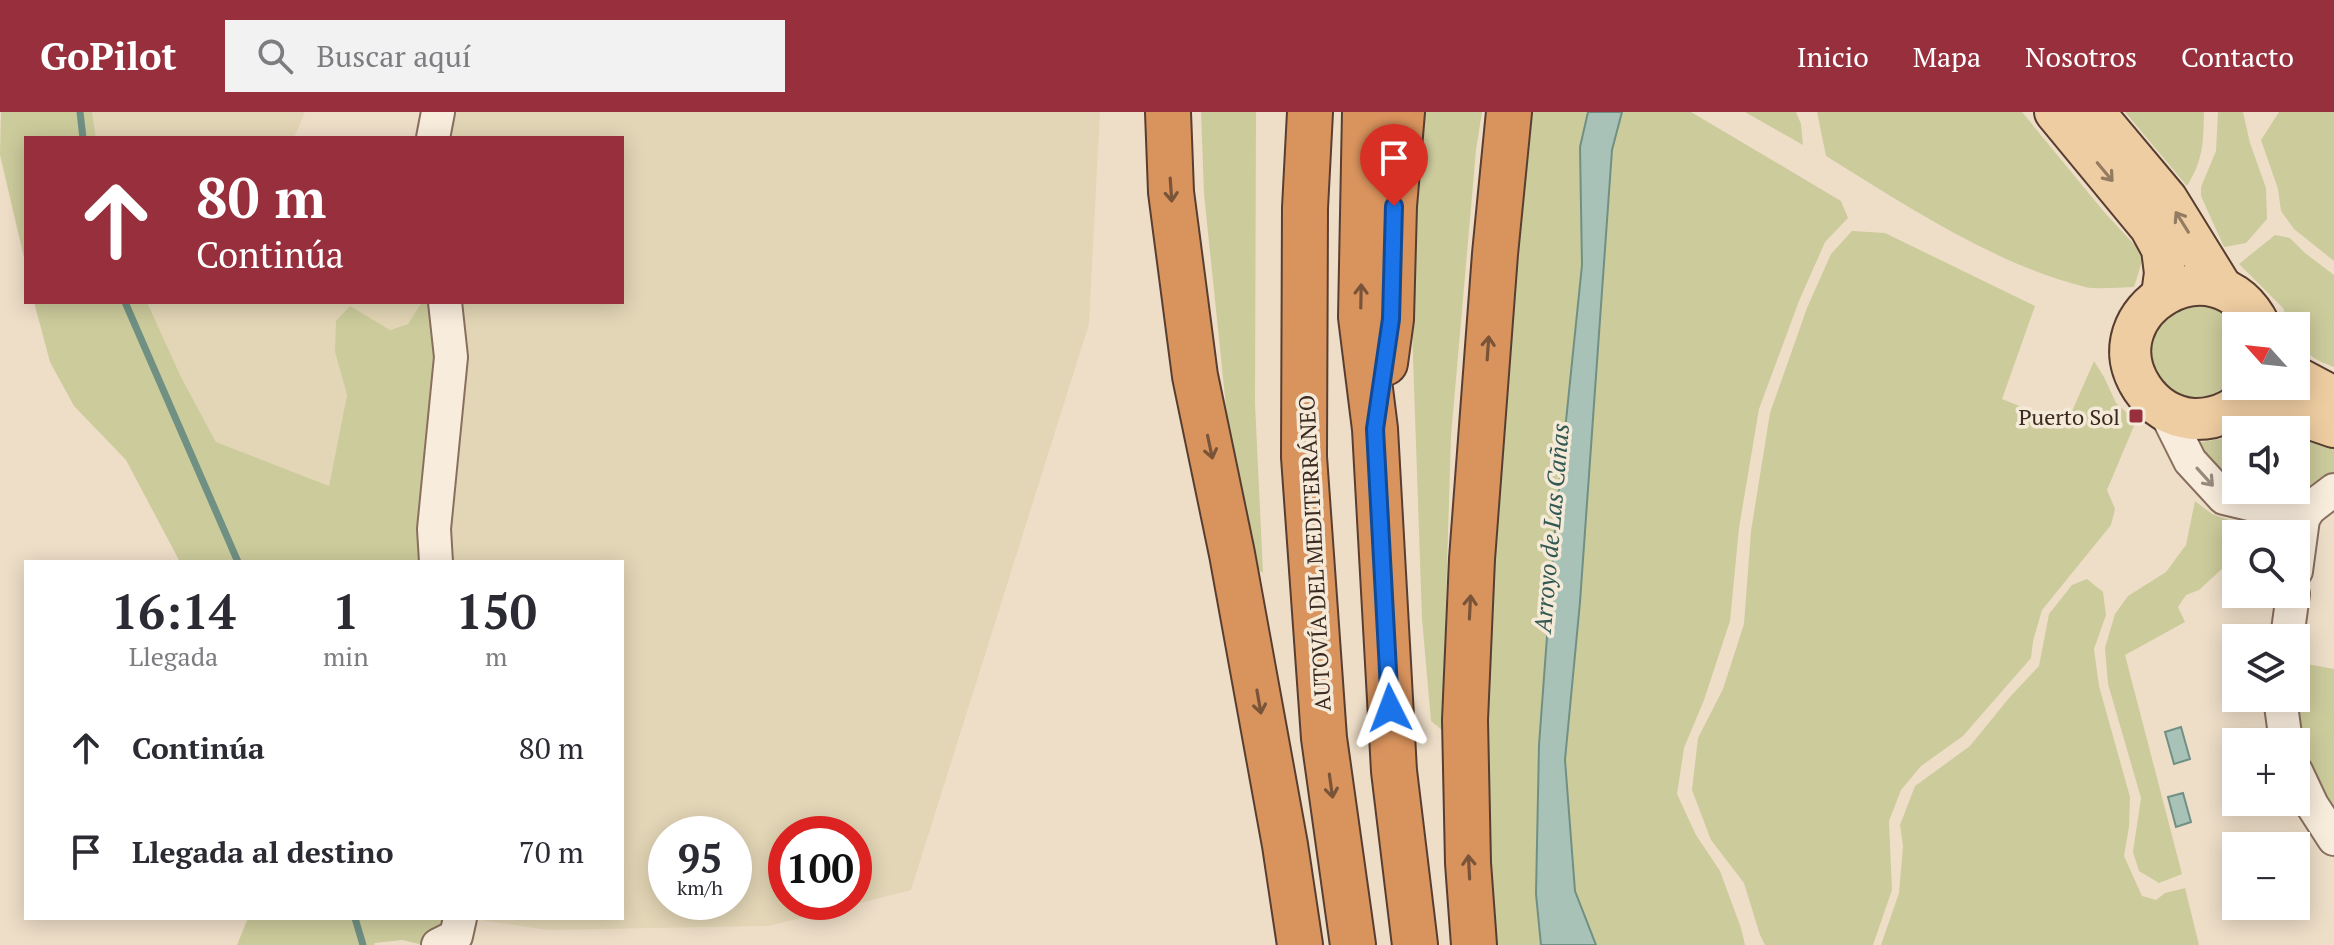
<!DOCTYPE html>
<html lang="es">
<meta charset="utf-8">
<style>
body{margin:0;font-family:"PT Serif",serif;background:#f2f2f3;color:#2b2b33;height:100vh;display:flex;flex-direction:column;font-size:30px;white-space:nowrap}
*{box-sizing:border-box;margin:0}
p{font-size:26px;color:#7c7c81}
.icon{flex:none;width:44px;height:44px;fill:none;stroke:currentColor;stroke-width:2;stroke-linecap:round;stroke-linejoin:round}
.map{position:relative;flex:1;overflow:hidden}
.drawer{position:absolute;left:24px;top:448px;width:600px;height:360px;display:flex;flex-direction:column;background:#fff;border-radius:0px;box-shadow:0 4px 20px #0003}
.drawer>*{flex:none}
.hud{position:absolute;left:24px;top:24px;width:600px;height:168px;border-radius:0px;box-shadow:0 4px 20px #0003;background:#972f3d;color:#fff;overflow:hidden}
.needle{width:52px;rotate:297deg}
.fabs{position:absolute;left:2222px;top:200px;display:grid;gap:16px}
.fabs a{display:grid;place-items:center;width:88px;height:88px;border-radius:0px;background:#fff;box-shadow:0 4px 20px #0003;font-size:40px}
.speed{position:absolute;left:648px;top:704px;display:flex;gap:16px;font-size:40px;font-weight:700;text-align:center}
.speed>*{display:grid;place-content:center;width:104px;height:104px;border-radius:50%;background:#fff;box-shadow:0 4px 20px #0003;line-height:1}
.speed small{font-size:20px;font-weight:400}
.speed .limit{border:12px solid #d22;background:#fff;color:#111}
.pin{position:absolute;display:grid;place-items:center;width:68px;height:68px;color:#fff;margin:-82px -34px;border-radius:50% 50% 50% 0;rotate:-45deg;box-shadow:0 0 8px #0007}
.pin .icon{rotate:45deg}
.me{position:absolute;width:88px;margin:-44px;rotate:357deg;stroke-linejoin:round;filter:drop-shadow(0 0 6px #0008)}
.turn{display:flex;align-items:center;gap:28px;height:168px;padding:0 40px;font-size:36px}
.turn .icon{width:104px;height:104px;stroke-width:2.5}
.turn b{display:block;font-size:56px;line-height:68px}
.eta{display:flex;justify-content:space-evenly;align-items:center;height:136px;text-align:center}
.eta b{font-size:48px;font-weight:700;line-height:56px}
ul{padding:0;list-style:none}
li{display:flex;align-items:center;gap:24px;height:104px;padding:0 40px}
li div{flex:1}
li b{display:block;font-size:30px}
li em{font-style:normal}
header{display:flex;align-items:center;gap:48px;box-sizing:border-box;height:112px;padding:0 40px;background:#972f3d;color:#fff}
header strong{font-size:38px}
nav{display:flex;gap:44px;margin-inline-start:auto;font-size:28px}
.search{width:560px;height:72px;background:#f2f2f3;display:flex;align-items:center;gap:20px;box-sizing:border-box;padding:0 28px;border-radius:0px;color:#7c7c81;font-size:30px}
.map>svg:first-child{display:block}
.farmland{fill:#e3d6b6;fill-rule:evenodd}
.green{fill:#cccb9c}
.water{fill:#a9c2b7;stroke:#709084;stroke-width:2}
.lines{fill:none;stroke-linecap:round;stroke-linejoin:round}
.stream{stroke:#709084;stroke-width:7}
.minor-casing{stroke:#896f5e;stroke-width:36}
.major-casing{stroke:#583e31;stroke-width:44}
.highway-casing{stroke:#583e31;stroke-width:48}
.minor{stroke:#f8ecdc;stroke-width:32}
.major{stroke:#efcda2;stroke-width:40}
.highway{stroke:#d9935d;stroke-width:44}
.oneway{stroke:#947c62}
.oneway2{stroke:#7a5439}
.oneway3{stroke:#998b7e}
.route-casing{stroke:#114b97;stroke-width:20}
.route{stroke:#1a73e8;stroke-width:14}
.poi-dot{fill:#972f3d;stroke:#f5e9d8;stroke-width:3}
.labels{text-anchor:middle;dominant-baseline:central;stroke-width:7;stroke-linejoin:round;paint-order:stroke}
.poi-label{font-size:22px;fill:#3a2a21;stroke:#f5e9d8;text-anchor:end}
.street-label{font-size:22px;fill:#3a2a21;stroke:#f5e9d8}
.water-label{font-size:24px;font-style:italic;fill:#315952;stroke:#f5e9d8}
</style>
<header>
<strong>GoPilot</strong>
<div class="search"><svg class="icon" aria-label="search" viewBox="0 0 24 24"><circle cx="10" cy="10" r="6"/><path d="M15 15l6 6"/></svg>Buscar aquí</div>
<nav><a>Inicio</a><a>Mapa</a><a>Nosotros</a><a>Contacto</a></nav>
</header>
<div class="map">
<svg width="2334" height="833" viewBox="0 0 2334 833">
<rect width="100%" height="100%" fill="#eedec8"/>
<g class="farmland">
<path d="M92,0H305L294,26H96Z"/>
<path d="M448,0H1100L1089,212L911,778L769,814L549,818L485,809L483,806H622V450H445L455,190H622V26H444ZM666,722H734V790H666ZM786,722H854V790H786Z"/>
<path d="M147,190H422V192L408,212L389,218L350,195L335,240L347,283L329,374L216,330L181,265Z"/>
</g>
<g class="green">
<path d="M1,0H92L96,26H26V154L0,43Z"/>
<path d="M1201,0H1256L1255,291L1263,461L1254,454L1227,304L1204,82Z"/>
<path d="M1422,0H1482L1476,38L1451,324L1442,618L1431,609L1422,507L1410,158Z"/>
<path d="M1524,0H1588L1580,36L1582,153L1555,416L1539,633L1536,782L1541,833H1493L1481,714L1497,323Z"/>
<path d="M1622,0H1691L1841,89L1848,106L1825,130L1799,189L1759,297L1739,416L1730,509L1704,588L1684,636L1677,682L1696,723L1720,759L1741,816L1745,833H1596L1575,779L1565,648L1580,490L1612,38Z"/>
<path d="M1745,0H1796L1801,12L1803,33Z"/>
<path d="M1817,0H2022L2105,101L2144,143L2134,175C2119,175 2100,178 2085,175C1994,152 1905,93 1826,44Z"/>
<path d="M2125,0H2204C2203,31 2204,46 2187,74Z"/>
<path d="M2218,0H2243L2250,31L2266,76L2267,107L2246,131L2224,135L2201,84V75L2216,39Z"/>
<path d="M2279,0H2334V149L2294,117L2281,99L2278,77L2261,28Z"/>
<path d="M1852,119L1885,121L2035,194L2002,287L2066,313L2094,249L2104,265L2116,291L2136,309L2107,378L2115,397L2111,413L2042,498L2033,529L2031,546L1963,624L1921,654L1901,678L1889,709L1892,778L1873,833H1765L1760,823L1744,771L1711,728L1692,678L1698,626L1723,577L1744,512L1751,419L1770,301L1807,196L1831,142Z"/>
<path d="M2275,123L2290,126L2305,141L2334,163V255C2313,247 2296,239 2296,214H2290L2283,196L2239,152Z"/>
<path d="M34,190H147L181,265L216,330L329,374L347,283L335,240L336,209L350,194L390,218L408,212L422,190H436L444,232L428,450H180L126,348L74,294L50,250Z"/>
<path d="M2183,191L2223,196L2236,214V273L2213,289L2173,286L2147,256L2151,216Z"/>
<path d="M2236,324V372L2215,359L2191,332Z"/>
<path d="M2296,325L2334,329V367C2306,390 2279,383 2245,378H2296Z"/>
<path d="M2195,389L2212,402L2262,420L2260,422H2236V444L2199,478L2186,483L2178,495L2185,510L2125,543L2182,762L2159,771L2139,759L2133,740L2141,686L2108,572L2105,536L2115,502L2128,484L2166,460L2186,433Z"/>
<path d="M2087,467L2103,480L2106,503L2094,537L2099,574L2130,685L2129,715L2124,744L2142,784L2156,788L2165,781L2185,776L2199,833H1881L1899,781L1903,734L1900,713L1915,674L1970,634L2009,586L2039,554L2049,502L2072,473Z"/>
<path d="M2296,550L2334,557V700L2302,645L2294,617Z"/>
<path d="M248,806H451L434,825L419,832L402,828L375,831L374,833H237Z"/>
</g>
<g class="water">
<path d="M1588,0H1622L1612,38L1580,490L1565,648L1575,779L1596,833H1541L1536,782L1539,633L1555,416L1582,153L1580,35Z"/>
<path d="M2181,615L2190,647L2174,652L2165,620Z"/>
<path d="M2183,681L2191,710L2176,715L2168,685Z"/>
</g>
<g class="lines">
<g class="stream">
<path d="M80,0L83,26"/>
<path d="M125,190L238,450"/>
<path d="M355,806L363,833"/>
</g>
<g class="minor-casing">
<g id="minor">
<path d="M433,26L438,0"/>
<path d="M2165,299L2190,349L2224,386L2270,397H2309L2334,378"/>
<path d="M436,450L434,417L451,245L445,190"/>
<path d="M2296,459L2303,407L2309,397"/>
<path d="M2287,526L2293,482"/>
<path d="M2280,586L2286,630"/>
<path d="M2296,659L2312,693L2334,727"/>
<path d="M438,833L456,824L460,806"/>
</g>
</g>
<g class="major-casing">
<g id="major">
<path d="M2055,0L2150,115L2162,137L2165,161L2162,183"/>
<path d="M2094,0L2167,87L2222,176"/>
<path d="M2296,265L2334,285"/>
<path d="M2255,274C2243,296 2218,308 2193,307C2171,305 2154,294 2142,276C2092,199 2215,124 2260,214"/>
<path d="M2240,293L2308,306L2334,315"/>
</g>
</g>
<g class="highway-casing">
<g id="highway">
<path d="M1168,0L1171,80L1195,264L1232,442L1285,733L1300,833"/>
<path d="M1310,0L1305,96L1304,345L1324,626L1353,833"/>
<path d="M1365,0L1361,205L1375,317L1394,659L1415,833"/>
<path d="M1385,251L1391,207L1394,94L1402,0"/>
<path d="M1474,833L1468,751L1465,608L1472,447L1495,142L1509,0"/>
</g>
</g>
<use href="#minor" class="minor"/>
<use href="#major" class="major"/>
<use href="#highway" class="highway"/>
</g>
<defs><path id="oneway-shaft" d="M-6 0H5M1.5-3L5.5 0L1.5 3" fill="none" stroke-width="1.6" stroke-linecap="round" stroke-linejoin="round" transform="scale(2)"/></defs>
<g class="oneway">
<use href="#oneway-shaft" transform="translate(2105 60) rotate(50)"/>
<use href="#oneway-shaft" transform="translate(2182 110) rotate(-122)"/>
</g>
<g class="oneway2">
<use href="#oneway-shaft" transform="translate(1171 78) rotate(86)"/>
<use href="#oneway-shaft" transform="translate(1361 184) rotate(-89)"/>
<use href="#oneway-shaft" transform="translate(1488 236) rotate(-86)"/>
<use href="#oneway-shaft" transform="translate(1210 335) rotate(78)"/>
<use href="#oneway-shaft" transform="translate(1470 495) rotate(-87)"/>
<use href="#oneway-shaft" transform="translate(1259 590) rotate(80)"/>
<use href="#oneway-shaft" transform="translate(1331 674) rotate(82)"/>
<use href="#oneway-shaft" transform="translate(1469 755) rotate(-93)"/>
</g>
<use class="oneway3" href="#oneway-shaft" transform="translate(2205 365) rotate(48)"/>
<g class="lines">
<g class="route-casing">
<path id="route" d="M1390,596L1375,317L1391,207L1394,94"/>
</g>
<use href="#route" class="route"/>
</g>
<rect class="poi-dot" x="2128" y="296" width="16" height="16" rx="4"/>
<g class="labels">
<g class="poi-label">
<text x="2120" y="304">Puerto Sol</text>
</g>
<g class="street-label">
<text transform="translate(1314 441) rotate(-93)">AUTOVÍA DEL MEDITERRÁNEO</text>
</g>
<g class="water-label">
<text transform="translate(1551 416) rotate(-85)">Arroyo de Las Cañas</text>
</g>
</g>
</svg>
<div class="fabs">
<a><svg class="needle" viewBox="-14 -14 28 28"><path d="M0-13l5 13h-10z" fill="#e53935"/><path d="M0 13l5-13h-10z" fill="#7c7c81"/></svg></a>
<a><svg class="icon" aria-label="sound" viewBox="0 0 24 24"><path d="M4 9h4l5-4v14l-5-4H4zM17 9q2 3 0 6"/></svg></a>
<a><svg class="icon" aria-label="search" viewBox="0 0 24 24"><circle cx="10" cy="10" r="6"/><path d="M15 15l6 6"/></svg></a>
<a><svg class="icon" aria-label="layers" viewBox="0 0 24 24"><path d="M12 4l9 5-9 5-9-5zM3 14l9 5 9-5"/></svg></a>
<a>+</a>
<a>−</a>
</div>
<div class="speed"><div>95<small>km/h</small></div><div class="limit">100</div></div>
<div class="pin" style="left:1394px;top:94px;background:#d93025"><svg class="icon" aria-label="arrive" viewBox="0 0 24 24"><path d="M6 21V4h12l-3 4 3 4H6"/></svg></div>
<svg class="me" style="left:1390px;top:596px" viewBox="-20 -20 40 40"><path d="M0-17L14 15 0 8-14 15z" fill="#1a73e8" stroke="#fff" stroke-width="4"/></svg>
<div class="hud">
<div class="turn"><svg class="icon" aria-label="ahead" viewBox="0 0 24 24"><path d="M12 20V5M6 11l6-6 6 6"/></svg><div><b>80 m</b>Continúa</div></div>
</div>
<section class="drawer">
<div class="eta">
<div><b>16:14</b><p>Llegada</p></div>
<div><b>1</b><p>min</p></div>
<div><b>150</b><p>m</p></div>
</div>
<ul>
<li><svg class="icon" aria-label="ahead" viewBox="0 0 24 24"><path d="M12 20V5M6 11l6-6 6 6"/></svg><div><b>Continúa</b></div><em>80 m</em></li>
<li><svg class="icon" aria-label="arrive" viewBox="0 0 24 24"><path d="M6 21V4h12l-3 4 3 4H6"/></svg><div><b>Llegada al destino</b></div><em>70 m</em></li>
</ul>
</section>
</div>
